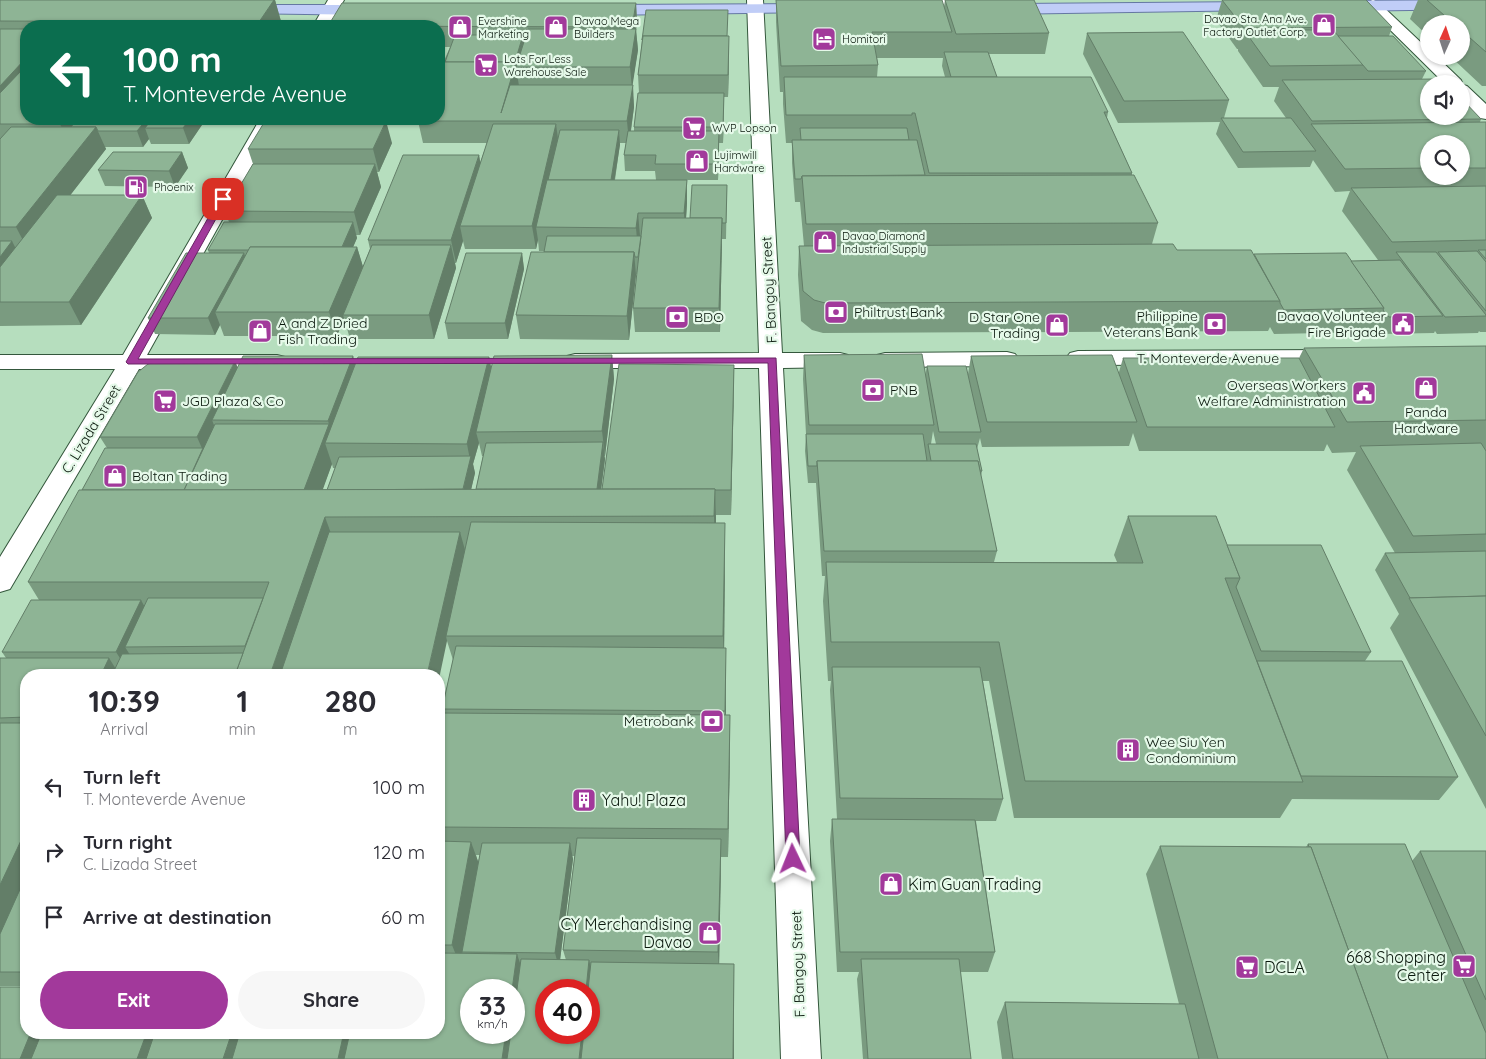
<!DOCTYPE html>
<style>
body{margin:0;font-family:Quicksand,sans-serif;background:#f7f7f7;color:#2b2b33;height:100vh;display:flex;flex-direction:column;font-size:19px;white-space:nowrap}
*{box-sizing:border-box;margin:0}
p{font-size:16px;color:#7c7c81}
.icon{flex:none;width:28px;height:28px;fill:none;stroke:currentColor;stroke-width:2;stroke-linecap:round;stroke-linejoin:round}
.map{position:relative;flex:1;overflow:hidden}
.details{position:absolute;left:20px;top:669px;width:425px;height:370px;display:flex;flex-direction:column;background:#fff;border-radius:20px;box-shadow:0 1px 4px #0004}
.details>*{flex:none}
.banner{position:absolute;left:20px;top:20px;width:425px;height:105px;border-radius:20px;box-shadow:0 1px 4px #0004;background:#0b6e4f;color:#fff;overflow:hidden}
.needle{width:32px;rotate:3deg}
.fabs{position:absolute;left:1420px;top:15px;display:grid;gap:10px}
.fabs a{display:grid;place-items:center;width:50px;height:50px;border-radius:50%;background:#fff;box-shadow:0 1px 4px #0004;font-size:25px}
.speed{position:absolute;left:460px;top:979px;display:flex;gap:10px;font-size:25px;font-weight:700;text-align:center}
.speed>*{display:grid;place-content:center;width:65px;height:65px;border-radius:50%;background:#fff;box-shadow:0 1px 4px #0004;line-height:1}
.speed small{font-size:12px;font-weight:400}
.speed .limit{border:8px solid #d22;background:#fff;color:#111}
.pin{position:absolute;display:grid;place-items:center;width:42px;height:42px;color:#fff;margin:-21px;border-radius:10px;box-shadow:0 2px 8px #0006}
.me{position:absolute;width:55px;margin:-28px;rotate:358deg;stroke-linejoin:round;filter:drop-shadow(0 0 4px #0008)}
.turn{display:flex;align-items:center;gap:18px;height:105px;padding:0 20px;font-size:22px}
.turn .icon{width:65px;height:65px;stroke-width:2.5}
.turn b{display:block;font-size:35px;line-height:42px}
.eta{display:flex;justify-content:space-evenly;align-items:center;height:85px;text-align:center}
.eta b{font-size:30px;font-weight:700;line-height:35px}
.cta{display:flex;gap:10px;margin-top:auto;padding:10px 20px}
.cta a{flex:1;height:58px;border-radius:30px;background:#a2399b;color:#fff;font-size:20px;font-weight:700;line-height:58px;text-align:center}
.cta a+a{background:#f7f7f7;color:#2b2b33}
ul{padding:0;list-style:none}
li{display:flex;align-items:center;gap:15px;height:65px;padding:0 20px}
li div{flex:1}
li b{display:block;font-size:19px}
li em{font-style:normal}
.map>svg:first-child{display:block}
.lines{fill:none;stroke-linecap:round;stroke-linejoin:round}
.minor-casing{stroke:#34573c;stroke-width:2}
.major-casing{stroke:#6578a2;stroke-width:2}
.minor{fill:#fff;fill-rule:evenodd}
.major{fill:#c0cdf7;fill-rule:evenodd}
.wall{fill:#7a9b80;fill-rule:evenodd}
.shaded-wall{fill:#637e68}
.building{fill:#8eb495;stroke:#637e68}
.route{fill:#a2399b;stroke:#692565}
.labels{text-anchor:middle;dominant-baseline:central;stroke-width:4.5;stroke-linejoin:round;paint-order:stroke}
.far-poi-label{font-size:11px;fill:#0a180d;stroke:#e5f9e9;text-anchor:start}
.street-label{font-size:14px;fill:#0a180d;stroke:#e5f9e9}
.poi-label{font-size:14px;fill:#0a180d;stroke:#e5f9e9;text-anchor:start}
.near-poi-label{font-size:16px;fill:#0a180d;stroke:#e5f9e9;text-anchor:start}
</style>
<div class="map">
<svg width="1486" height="1059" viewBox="0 0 1486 1059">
<rect width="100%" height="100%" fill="#b6debe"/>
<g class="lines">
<g class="minor-casing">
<g id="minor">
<path d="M328,0H344L329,26H313Z"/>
<path d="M747,0H763L782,353H840L848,355L852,360L848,365L840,367L783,368L821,1059H781L759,368H575L567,366L563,361L567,356L575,354L759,353Z"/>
<path d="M935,0H951L953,9L951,12H939Z"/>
<path d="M1373,0L1378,2L1429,50V56H1436L1461,80L1463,85L1467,86L1486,104V119L1480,118L1461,100V84H1445L1368,8L1365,5L1368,2Z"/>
<path d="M260,119H278L147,355H277L285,357L289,362L285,367L277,369H139L10,589L0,592V557L115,369H0V355H123Z"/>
<path d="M1337,350L1345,352L1349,357L1345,362L1337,364L1078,365L1070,363L1066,358L1070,353L1078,351Z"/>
<path d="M1007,352L1015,354L1019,359L1015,364L1007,366L885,367L877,365L873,360L877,355L885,353Z"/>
</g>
</g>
<g class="major-casing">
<g id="major">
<path d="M1486,0V9L1335,11L1327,6L1335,1Z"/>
<path d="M1257,2L1263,4L1265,7L1263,10L1000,14L992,9L1000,4Z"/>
<path d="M812,4L818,6L820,9L818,12L600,15L592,10L600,5Z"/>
<path d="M240,5H375L383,10L375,15L234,13L232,10L234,7Z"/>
</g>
</g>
<use href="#minor" class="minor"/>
<use href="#major" class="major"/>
</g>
<g class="wall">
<path d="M0,0H275L282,25L281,26H26V119H206L189,144H151L149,139L143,147H105L106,149L70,195H142L152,218L81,325L0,326Z"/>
<path d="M776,0L944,6L945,0L1049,33L1045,54H989L997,77L1108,112L1107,118L1132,173V175L1158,223L1152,244L1177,250L1351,261L1378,260L1342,211L1350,191L1335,192L1313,160L1310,167L1238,168L1216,134L1220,122L1118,123L1083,54L1087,33L1229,100L1224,118H1286L1274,101L1279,87H1263L1238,51V49H1237L1216,20L1222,0H1366L1392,27L1389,36L1426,71L1422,79L1481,119L1480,122H1486V332H1480L1479,331L1478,333L1437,334L1435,331L1434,333L1380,334L1376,327L1373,332L1274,334L1270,327L1268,331L823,333L812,330L801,321L798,275L799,246H804L800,202H795L792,163V143H786L783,104V92H780L776,22ZM877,58H943L942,66L945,77H877L878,65ZM1429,144H1461V176H1429Z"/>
<path d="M1418,0H1486V86H1482L1450,56H1461V24H1429V37L1410,19Z"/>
<path d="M636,3L637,23L636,30L638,50L632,85L634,107L631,131H634V127L639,93L638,75L642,40L728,36L729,57L728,97H724L723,143H719L718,180H656L655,171H625L624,155L626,143H620L615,180H687V203L686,218H690L727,185L726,239H722L720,332H635L633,308L637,274H636L629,340L520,339L516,315L544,252V251H539L538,240L536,249H465L463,241L456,263H455L456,268L434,339H350L344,318L337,336H224L220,325L215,335L155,334L148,318L209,253L208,250L229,222L225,211L253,164L248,149L392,143L379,172H377L381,187L360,235H356L357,238L353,247H357L363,267L370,249L368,240L479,155L480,163L487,143H423L418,121L450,47H439V26Z"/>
<path d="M182,152L188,168L175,187L105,186L98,170Z"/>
<path d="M522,253L524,269L508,339H448L445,323Z"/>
<path d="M1486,346V809L1390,628L1399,614L1375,570L1385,553H1395L1347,470L1356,452L1332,453L1327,444L1324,451H1139L1133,433L1129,446L982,447L980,438L977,449L982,471L981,476L997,551L994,562H1117L1114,555L1128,516L1227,545L1371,652L1365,661L1458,777L1439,800L1292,799L1280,818H1014L989,681H983L1003,799L996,821H976L995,952L988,972H960L971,1059H863L857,979L859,972H837L830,841L832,819H837L830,690L831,681H828L823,601L825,576H822L816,483H808L805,451L806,434L803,379L804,355L925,376L927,366L968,374L971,356L1119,372L1123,358H1299L1304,348ZM933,431L936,444H931Z"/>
<path d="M612,355L614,379L605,456H604L605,459L601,489L734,365L731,515H716V523L725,553L724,648L726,672V715H730V745L728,857H721L719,964H734V1059H0L26,1032H439V713H443L442,709L453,660L447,641L26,675V986H0V658H6L2,652L39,600L28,582L107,448L100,437L238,367L353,356L355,364L489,357L491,369ZM479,443L482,456H483L476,489H471L475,473L473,464ZM332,464L333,468H335L327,490H322ZM476,855H480L478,862ZM572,856H575L563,950L566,960H560L573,859Z"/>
<path d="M1308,844L1412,861L1420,851H1486V1059H1002L997,1022L1005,1002L1179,1004L1146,874L1160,846L1306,847Z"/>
</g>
<g class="shaded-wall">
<path d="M274,0H275L282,25L281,26H260L259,22Z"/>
<path d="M636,3L637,23L636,30L638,50L632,89L630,67L633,47L632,27Z"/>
<path d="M523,35L525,50L516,67L519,86L501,113L514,66Z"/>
<path d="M729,36V57L728,97V75Z"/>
<path d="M26,58V90L0,119V86Z"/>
<path d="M633,85L634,107L629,143L627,121Z"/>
<path d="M724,93V108L723,143V127Z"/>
<path d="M64,119H92L70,146L60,124Z"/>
<path d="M147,119H151L155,128H145L149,139L143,147L137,131Z"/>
<path d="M190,119H206L189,144L183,128Z"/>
<path d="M386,121L392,143L379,172L373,149Z"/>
<path d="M556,124L559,146L536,227L538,240L536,249L532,226Z"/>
<path d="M96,127L106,149L28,250L16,227Z"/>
<path d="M619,130L620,145L611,202L610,186Z"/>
<path d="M719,131V147L718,180V164Z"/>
<path d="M182,152L188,168L175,187L169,171Z"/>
<path d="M479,155L483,178L460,226L463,241L456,263L451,240Z"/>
<path d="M375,164L381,187L360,235L354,212Z"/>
<path d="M687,180V203L685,236L684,213Z"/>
<path d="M142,195L152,218L81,325L69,302Z"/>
<path d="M638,213L640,236L638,251L636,228Z"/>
<path d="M722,218V241L720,332L719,308Z"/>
<path d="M353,222L357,238L345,266L341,250Z"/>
<path d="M12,241L24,265L0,297V257Z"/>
<path d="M451,245L456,268L434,339L429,315Z"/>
<path d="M357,247L364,270L343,315L344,318L337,336L329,312Z"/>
<path d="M634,252L636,275L629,340L627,316Z"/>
<path d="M244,253L249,269L215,312L220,325L215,335L208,318Z"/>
<path d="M522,253L524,269L508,339L505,323Z"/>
<path d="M612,355L614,379L605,456L602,431Z"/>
<path d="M353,356L360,380L325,443L332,464L313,517L303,492L329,424L328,421Z"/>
<path d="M489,357L494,381L476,432L479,443L473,464L475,473L466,512L462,495L470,460L467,444Z"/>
<path d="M235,361L245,385L212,420L219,438L204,453L197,437Z"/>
<path d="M734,365V389L731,515V490Z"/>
<path d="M603,442L605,459L598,514L596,497Z"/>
<path d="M715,489L716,519L715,546L714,516Z"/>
<path d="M325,517L336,547L294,675H270Z"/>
<path d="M725,523V553L724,666L723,636Z"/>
<path d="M460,532L467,557L446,636L447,641L439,679V675H427Z"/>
<path d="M141,600L150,617L125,647L132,658L127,669L116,652Z"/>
<path d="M726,648V734L725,711Z"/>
<path d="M109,658L119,674V675H101Z"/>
<path d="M730,715V745L728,857V829Z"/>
<path d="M26,830V894L0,951V885Z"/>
<path d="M721,839V861L719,972L718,952Z"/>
<path d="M471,842L479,864L460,965L452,945Z"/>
<path d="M570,843L573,859L559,968L555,953Z"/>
<path d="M517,954L524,975L512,1059H502L506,1032H514V990H512Z"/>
<path d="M589,960L594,980L589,990H586Z"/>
<path d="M734,964V1059H733Z"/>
<path d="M31,1032H60L50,1059H20Z"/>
<path d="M147,1032H171L162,1059H137Z"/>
<path d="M232,1032H253L245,1059H223Z"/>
<path d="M344,1032H361L355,1059H338Z"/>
<path d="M582,1032H589L586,1059H579Z"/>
</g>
<g class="building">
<path d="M0,0H274L259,22L0,21Z"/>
<path d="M776,0H942L952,32H872L878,65L781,66Z"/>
<path d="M945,0H1034L1049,33L956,34Z"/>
<path d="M1222,0H1366L1392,27L1244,28Z"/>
<path d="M1427,0H1486V52L1461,30V24H1454Z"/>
<path d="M342,3H636L632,27L328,26Z"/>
<path d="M646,10H728L727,36H643L642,40Z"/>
<path d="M0,29H26V58L0,86Z"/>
<path d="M528,29H636L630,67H516Z"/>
<path d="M1244,30H1333L1364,65L1270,66Z"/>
<path d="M1183,32L1229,100L1124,101L1087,33Z"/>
<path d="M455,35H523L515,62H445Z"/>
<path d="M643,36H729L728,75H638Z"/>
<path d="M1338,36H1393L1426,71H1368Z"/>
<path d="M944,52H988L997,77H951Z"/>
<path d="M443,62H516L501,113L510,85H633L627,121H418L419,119H439V71Z"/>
<path d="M21,71H26V119H64L60,124H0V93Z"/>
<path d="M784,77H1091L1108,112H1104L1132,173H929L915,113H912V115H786Z"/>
<path d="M1442,79L1447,84H1429V116H1461V98L1481,119L1312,121L1282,80Z"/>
<path d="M638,93H724L723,127H634Z"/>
<path d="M1221,118H1291L1316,151L1243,152Z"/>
<path d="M77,119H147L137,131H98L96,127H71Z"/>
<path d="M152,119H190L183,128H145Z"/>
<path d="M265,121H386L373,149H248Z"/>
<path d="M1486,122V168H1461V144H1429V168L1345,169L1311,124Z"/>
<path d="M493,124H556L532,226H460Z"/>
<path d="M11,127H96L16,227H0V139Z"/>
<path d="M800,128H907L909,140H801Z"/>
<path d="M560,130H619L611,180H548Z"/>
<path d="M628,131H719L718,164H655L656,155H624Z"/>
<path d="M792,140H917L925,175L802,176L801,179H795Z"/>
<path d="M113,152H182L169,171L98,170Z"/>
<path d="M403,155H479L451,240H368Z"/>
<path d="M253,164H375L354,212L225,211Z"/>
<path d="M1134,175L1158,223L806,224L802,176Z"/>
<path d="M547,180H687L684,213H638L636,228L536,227Z"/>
<path d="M692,185H727L726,223H722V218H690Z"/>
<path d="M1486,186V240L1392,242L1351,188Z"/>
<path d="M57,195H142L69,302H0V267Z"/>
<path d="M643,218H722L719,308H633Z"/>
<path d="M224,222H353L342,247H250L249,250H208Z"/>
<path d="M547,236H641L638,257H635L634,252H544Z"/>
<path d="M0,241H12L0,257Z"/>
<path d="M1173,244L1177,250H1251L1280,301L825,303L814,300L803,291L799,246Z"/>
<path d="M372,245H451L429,315H343Z"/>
<path d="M250,247H357L329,312H215Z"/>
<path d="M1478,250H1486V259Z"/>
<path d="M1477,251L1486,262V311L1438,252Z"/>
<path d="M531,252H634L627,316L516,315Z"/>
<path d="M1396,252H1436L1486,315V316L1445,317Z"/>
<path d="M186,253H244L208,318H148Z"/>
<path d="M466,253H522L505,323H445Z"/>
<path d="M1346,253L1384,308L1284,310L1280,303V301L1254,254Z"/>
<path d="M1400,260L1443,316L1389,317L1383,310L1384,308L1351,261Z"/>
<path d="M1486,346V420L1347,422L1304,348Z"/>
<path d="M922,354L934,425H809L804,355Z"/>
<path d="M612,355L602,431L476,432L494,356Z"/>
<path d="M1112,355L1137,422H987L971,356Z"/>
<path d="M243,356H353L328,421L212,420Z"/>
<path d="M358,357H489L467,444L325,443Z"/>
<path d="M1123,358H1299L1335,427H1147Z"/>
<path d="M165,360L235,361L197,437H100L138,372L148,364Z"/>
<path d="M619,364L734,365L731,490H715V489H602Z"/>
<path d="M927,366H966L981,432H939Z"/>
<path d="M215,424H329L304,490H184Z"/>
<path d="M806,434H923L927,461H817V466H808Z"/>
<path d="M603,442L597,489H476L486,443Z"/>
<path d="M1481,443L1486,451V534L1413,536L1360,446Z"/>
<path d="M928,444H976L982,471H980L978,461H931Z"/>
<path d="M105,448H203L184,490H82Z"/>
<path d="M471,456L463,489L327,490L339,457Z"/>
<path d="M817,461H978L997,551H824Z"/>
<path d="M715,489L714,516L325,517L270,675H235L269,582H28L79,490Z"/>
<path d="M1128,516H1216L1240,578H1225L1303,782L1025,781L999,642H831L826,562L1143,563Z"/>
<path d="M471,522L725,523L723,636H446Z"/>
<path d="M329,532H460L427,675H280Z"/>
<path d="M1227,545H1321L1371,652L1261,651L1236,587L1240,578Z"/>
<path d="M1486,551V596L1410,598L1385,553Z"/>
<path d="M1486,596V736L1409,598Z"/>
<path d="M148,598H263L245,646L125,647Z"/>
<path d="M31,600H141L116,652H2Z"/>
<path d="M456,646L726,648L725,711L442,709Z"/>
<path d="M243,653L235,675H112L122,654Z"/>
<path d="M0,658H109L101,675H26V717L0,718Z"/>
<path d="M1257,661H1402L1458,777L1301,776Z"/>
<path d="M832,667H980L1003,799L840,798Z"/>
<path d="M439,713L730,715L728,829L439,827Z"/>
<path d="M0,723H26V830L0,885Z"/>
<path d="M832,819L975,820L995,952H840Z"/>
<path d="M577,838L721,839L718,952L563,950Z"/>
<path d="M439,841L471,842L452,945H439Z"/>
<path d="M482,843H570L555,953L462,952Z"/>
<path d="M1308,844H1405L1486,1033V1059H1388L1311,847H1309Z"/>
<path d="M1160,846L1311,847L1388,1059H1218Z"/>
<path d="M1420,851H1486V1000Z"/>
<path d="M26,876V972H0V934Z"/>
<path d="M439,953L517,954L512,990H471V1032H506L502,1059H344L350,1032H439Z"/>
<path d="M521,959L589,960L586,990H546V1032H582L579,1059H507L511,1032H514V1012Z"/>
<path d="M861,959H959L971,1059H868Z"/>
<path d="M591,962L734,964L733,1059H581L584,1032H589L588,990Z"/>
<path d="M0,987H26V1032H31L20,1059H0Z"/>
<path d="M1005,1002L1185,1004L1199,1059H1013Z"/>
<path d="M42,1032H147L137,1059H31Z"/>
<path d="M155,1032H232L223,1059H146Z"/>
<path d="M240,1032H344L338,1059H232Z"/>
</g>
<path class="route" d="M220,197L227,199L138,359L776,358L800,859L798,864L793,866L788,864L786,859L768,363L128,364L126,362Z"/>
<defs>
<g id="shop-square" transform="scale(1.25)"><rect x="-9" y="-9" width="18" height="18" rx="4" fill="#a2399b" stroke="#e5f9e9"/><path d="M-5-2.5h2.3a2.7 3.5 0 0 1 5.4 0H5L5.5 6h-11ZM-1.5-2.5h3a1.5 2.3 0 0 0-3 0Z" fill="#fff"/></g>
<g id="hotel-square" transform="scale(1.25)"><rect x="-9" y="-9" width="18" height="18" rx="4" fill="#a2399b" stroke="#e5f9e9"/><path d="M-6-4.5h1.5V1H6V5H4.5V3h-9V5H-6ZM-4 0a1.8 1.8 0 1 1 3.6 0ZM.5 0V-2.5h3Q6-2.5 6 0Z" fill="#fff"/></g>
<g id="supermarket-square" transform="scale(1.25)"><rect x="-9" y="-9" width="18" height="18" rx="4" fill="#a2399b" stroke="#e5f9e9"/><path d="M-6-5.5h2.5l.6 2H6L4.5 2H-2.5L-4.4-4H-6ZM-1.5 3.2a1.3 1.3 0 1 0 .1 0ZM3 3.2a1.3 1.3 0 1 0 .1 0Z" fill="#fff"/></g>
<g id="fuel-square" transform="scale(1.25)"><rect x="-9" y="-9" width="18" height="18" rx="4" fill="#a2399b" stroke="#e5f9e9"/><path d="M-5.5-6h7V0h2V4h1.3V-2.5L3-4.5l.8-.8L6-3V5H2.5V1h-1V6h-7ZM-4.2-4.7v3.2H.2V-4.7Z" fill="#fff"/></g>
<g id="bank-square" transform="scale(1.25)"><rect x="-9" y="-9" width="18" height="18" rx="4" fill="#a2399b" stroke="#e5f9e9"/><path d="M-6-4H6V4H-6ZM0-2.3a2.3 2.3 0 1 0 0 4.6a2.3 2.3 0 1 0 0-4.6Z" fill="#fff"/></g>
<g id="civic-square" transform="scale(1.25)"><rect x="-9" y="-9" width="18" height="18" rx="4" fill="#a2399b" stroke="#e5f9e9"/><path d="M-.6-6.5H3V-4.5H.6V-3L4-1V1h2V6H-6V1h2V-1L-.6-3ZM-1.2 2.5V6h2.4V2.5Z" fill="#fff"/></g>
<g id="building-square" transform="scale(1.25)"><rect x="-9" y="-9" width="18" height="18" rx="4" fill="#a2399b" stroke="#e5f9e9"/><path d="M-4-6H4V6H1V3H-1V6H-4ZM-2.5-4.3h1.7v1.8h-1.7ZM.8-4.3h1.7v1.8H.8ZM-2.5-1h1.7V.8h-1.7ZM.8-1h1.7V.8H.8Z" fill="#fff"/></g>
</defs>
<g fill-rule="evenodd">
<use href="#shop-square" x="1324" y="25"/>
<use href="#shop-square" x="460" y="27"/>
<use href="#shop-square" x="556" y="27"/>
<use href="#hotel-square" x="824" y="39"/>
<use href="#supermarket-square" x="486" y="65"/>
<use href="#supermarket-square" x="694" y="128"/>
<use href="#shop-square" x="697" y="161"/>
<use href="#fuel-square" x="136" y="187"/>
<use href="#shop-square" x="825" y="242"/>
<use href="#bank-square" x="836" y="312"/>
<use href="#bank-square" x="677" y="317"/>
<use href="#bank-square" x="1215" y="324"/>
<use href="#civic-square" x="1403" y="324"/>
<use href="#shop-square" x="1057" y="325"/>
<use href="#shop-square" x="260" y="331"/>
<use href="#shop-square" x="1426" y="388"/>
<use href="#bank-square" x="873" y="390"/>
<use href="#civic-square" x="1364" y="393"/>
<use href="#supermarket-square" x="165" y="401"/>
<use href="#shop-square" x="115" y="476"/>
<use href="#bank-square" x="712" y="721"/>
<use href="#building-square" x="1128" y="750"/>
<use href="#building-square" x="584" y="800"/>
<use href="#shop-square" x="891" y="884"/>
<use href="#shop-square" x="710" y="933"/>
<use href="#supermarket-square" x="1464" y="966"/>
<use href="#supermarket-square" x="1247" y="967"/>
</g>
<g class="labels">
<g class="far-poi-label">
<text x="1306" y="19" text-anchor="end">Davao Sta. Ana Ave.<tspan x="1306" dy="13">Factory Outlet Corp.</tspan></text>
<text x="478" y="21">Evershine<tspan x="478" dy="13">Marketing</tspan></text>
<text x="574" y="21">Davao Mega<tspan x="574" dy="13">Builders</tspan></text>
<text x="842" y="39">Homitori</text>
<text x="504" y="59">Lots For Less<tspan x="504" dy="13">Warehouse Sale</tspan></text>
<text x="712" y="128">WVP Lopson</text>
<text x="714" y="155">Lujimwill<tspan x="714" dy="13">Hardware</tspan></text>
<text x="154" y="187">Phoenix</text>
<text x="842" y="236">Davao Diamond<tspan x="842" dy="13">Industrial Supply</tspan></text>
</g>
<g class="street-label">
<text transform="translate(769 290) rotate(-93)">F. Bangoy Street</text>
<text x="1208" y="358">T. Monteverde Avenue</text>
<text transform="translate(91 429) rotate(-59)">C. Lizada Street</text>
<text transform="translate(798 964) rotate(-92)">F. Bangoy Street</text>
</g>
<g class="poi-label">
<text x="854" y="312">Philtrust Bank</text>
<text x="1198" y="316" text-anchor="end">Philippine<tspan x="1198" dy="16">Veterans Bank</tspan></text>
<text x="1386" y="316" text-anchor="end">Davao Volunteer<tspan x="1386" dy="16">Fire Brigade</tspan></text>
<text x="694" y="317">BDO</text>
<text x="1040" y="317" text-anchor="end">D Star One<tspan x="1040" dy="16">Trading</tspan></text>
<text x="278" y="323">A and Z Dried<tspan x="278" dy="16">Fish Trading</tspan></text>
<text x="1346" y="385" text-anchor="end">Overseas Workers<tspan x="1346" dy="16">Welfare Administration</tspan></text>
<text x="890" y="390">PNB</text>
<text x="182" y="401">JGD Plaza &amp; Co</text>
<text x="1426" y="412" text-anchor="middle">Panda<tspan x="1426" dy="16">Hardware</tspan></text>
<text x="132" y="476">Boltan Trading</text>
<text x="694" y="721" text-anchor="end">Metrobank</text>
<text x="1146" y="742">Wee Siu Yen<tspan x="1146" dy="16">Condominium</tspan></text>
</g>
<g class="near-poi-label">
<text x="602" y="800">Yahu! Plaza</text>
<text x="908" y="884">Kim Guan Trading</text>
<text x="692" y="924" text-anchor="end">CY Merchandising<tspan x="692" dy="18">Davao</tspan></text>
<text x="1446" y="957" text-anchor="end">668 Shopping<tspan x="1446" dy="18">Center</tspan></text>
<text x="1264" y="967">DCLA</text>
</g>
</g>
</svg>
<div class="fabs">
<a><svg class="needle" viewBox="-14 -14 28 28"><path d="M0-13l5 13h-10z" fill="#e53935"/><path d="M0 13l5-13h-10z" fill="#7c7c81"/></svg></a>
<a><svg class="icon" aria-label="sound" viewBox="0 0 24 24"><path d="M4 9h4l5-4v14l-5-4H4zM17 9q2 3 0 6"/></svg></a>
<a><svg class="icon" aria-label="search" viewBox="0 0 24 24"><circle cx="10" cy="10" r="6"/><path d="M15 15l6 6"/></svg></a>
</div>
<div class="speed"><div>33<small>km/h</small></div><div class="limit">40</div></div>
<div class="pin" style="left:223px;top:199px;background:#d93025"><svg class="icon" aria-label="arrive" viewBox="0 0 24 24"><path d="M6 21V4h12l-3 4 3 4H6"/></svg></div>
<svg class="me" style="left:793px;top:859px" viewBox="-20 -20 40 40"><path d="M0-17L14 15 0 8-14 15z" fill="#a2399b" stroke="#fff" stroke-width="4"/></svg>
<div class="banner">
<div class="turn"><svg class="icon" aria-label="left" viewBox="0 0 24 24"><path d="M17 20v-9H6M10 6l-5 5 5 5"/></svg><div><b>100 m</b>T. Monteverde Avenue</div></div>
</div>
<section class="details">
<div class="eta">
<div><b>10:39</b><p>Arrival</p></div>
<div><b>1</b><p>min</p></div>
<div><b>280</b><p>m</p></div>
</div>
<ul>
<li><svg class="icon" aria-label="left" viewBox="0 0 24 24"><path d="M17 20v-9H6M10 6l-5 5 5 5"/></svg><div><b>Turn left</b><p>T. Monteverde Avenue</p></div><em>100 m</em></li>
<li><svg class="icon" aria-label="right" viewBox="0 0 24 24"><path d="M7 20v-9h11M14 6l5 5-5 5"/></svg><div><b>Turn right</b><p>C. Lizada Street</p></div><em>120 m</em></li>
<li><svg class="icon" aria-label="arrive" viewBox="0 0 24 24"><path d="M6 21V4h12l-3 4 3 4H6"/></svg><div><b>Arrive at destination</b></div><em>60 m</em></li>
</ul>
<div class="cta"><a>Exit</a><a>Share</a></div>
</section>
</div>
